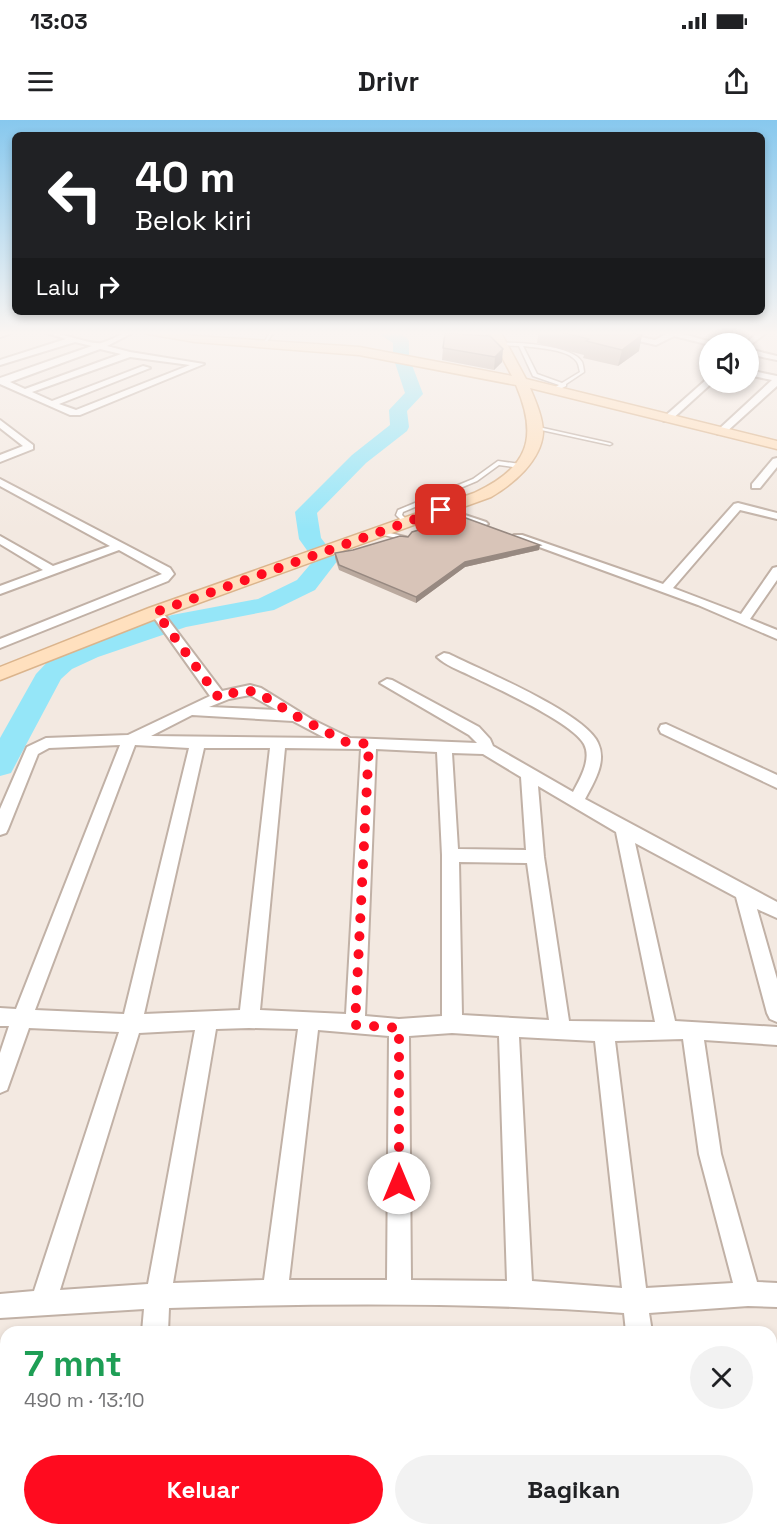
<!DOCTYPE html>
<html lang="id">
<meta charset="utf-8">
<style>
body{margin:0;font-family:"Space Grotesk",sans-serif;background:#f2f2f2;color:#202124;height:100vh;display:flex;flex-direction:column;font-size:22px;white-space:nowrap}
*{box-sizing:border-box;margin:0}
p{font-size:20px;color:#757577}
.icon{flex:none;width:33px;height:33px;fill:none;stroke:currentColor;stroke-width:2;stroke-linecap:round;stroke-linejoin:round}
.map{position:relative;flex:1;overflow:hidden}
.panel{position:absolute;left:0px;top:1206px;width:777px;height:210px;display:flex;flex-direction:column;background:#fff;border-radius:18px 18px 0 0;box-shadow:0 3px 9px #0003}
.panel>*{flex:none}
.guide{position:absolute;left:12px;top:12px;width:753px;height:183px;border-radius:9px;box-shadow:0 3px 9px #0003;background:#202124;color:#fff;overflow:hidden}
.tools{position:absolute;left:699px;top:213px;display:grid;gap:12px}
.tools a{display:grid;place-items:center;width:60px;height:60px;border-radius:50%;background:#fff;box-shadow:0 3px 9px #0003;font-size:30px}
.pin{position:absolute;display:grid;place-items:center;width:51px;height:51px;color:#fff;margin:-26px;border-radius:12px;box-shadow:0 3px 9px #0006}
.me{position:absolute;width:66px;margin:-33px;rotate:0deg;stroke-linejoin:round;filter:drop-shadow(0 0 4px #0008)}
.turn{display:flex;align-items:center;gap:21px;height:126px;padding:0 24px;font-size:27px}
.turn .icon{width:78px;height:78px;stroke-width:2.5}
.turn b{display:block;font-size:42px;line-height:51px}
.then{display:flex;align-items:center;height:57px;padding:0 24px;background:#0003;gap:12px;font-size:22px}
.round{display:grid;place-items:center;flex:none;width:63px;height:63px;border-radius:32px;background:#f2f2f2}
.overview{display:flex;align-items:center;justify-content:space-between;height:102px;padding:0 24px}
h1{font-size:36px;font-weight:700;line-height:45px;color:#1e9e55}
.cta{display:flex;gap:12px;margin-top:auto;padding:12px 24px}
.cta a{flex:1;height:69px;border-radius:36px;background:#ff0b1f;color:#fff;font-size:24px;font-weight:700;line-height:69px;text-align:center}
.cta a+a{background:#f2f2f2;color:#202124}
.status{display:flex;justify-content:space-between;align-items:center;height:42px;padding:0 30px;background:#fff;direction:ltr}
.status svg{height:16px;fill:currentColor}
header{display:flex;justify-content:space-between;align-items:center;height:78px;padding:0 24px;background:#fff;font-size:27px;font-weight:700}
.map>svg:first-child{display:block}
.lines{fill:none;stroke-linecap:round;stroke-linejoin:round}
.river{fill:#95e6f8;fill-rule:evenodd}
.lane-casing{stroke:#c1b1a6;stroke-width:3}
.street-casing{stroke:#c1b1a6;stroke-width:4}
.secondary-casing{stroke:#dbb48c;stroke-width:3}
.lane{fill:#fff;fill-rule:evenodd}
.street{fill:#fff;fill-rule:evenodd}
.secondary{fill:#ffe0be;fill-rule:evenodd}
.wall{fill:#baa99e}
.shaded-wall{fill:#978981}
.building{fill:#d8c4b8;stroke:#978981;stroke-width:1.5}
.route{stroke:#ff0b1f;stroke-width:10;stroke-dasharray:0 18}
</style>
<div class="status"><b>13:03</b><svg viewBox="0 0 49 12"><path d="M0 12V9h3v3zM5 12V6h3v6zM10 12V3h3v9zM15 12V0h3v12zM26 1h20v11H26zM47 4h2v5h-2z"/></svg></div>
<header><svg class="icon" aria-label="menu" viewBox="0 0 24 24"><path d="M4 6h16M4 12h16M4 18h16"/></svg>Drivr<svg class="icon" aria-label="share" viewBox="0 0 24 24"><path d="M12 15V3M7 8l5-5 5 5M5 13v7h14v-7"/></svg></header>
<div class="map">
<svg width="777" height="1416" viewBox="0 0 777 1416">
<rect width="100%" height="100%" fill="#f3e9e1"/>
<g class="lines">
<path class="river" d="M375,211H394L407,218L409,221V237L423,274L407,291L409,307L407,311L366,343L317,393L321,418L338,440L315,470L274,490L186,507L98,537L72,549L61,559L11,653L0,656V618L36,554L52,537L80,525L172,495L258,479L297,460L314,440L299,419L295,392L352,335L390,305L389,290L405,273L393,237V223Z"/>
<g class="lane-casing">
<g id="lane">
<path d="M271,211H275L265,224H263Z"/>
<path d="M499,223C517,222 572,225 582,242C583,244 584,251 584,252L566,264V266L556,271H552V269L559,265L533,256L519,226L500,225ZM523,226C538,228 569,229 577,242C579,245 579,249 580,252L562,263L537,254Z"/>
<path d="M534,306L610,323L612,324L610,325L532,308V307Z"/>
<path d="M498,341L520,344L523,346L520,348L499,345L477,361L403,392L402,395L408,401V403H404L396,395L398,390L473,359Z"/>
<path d="M377,410L407,417L408,418L405,420L375,413V411Z"/>
</g>
</g>
<g class="street-casing">
<g id="street">
<path d="M5,211H17L0,217V212Z"/>
<path d="M41,211C57,211 90,225 101,223C114,220 122,211 136,211L107,226L130,232L204,244L80,295H70L0,264V258L92,226L75,222L0,245V240L66,219ZM100,229L121,234L25,269L10,262ZM130,237L190,245L76,290L59,284L150,248L143,246L52,281L32,272Z"/>
<path d="M596,211H611L655,220L666,214L663,211H681L679,213L719,224L710,225L674,216L656,225Z"/>
<path d="M759,211H768L748,227V224H745Z"/>
<path d="M748,229L777,236V240L748,234Z"/>
<path d="M748,250L777,256V266L724,314H718V310L772,260L748,255Z"/>
<path d="M707,259L713,262L670,301H664V297Z"/>
<path d="M0,300L33,325V329L0,342V335L23,326L0,308Z"/>
<path d="M777,338V347L760,368H752V364L773,339Z"/>
<path d="M0,359L170,448L174,454L168,461L0,528V519L162,454L119,430L0,474V466L43,450L0,424V416L53,446L110,426L0,366Z"/>
<path d="M738,383L777,393V399L740,390L673,468L741,494L773,448L777,447V460L750,499L777,510V519L698,485L512,417L514,415H522L663,464L734,384Z"/>
<path d="M441,387L486,402L488,404L482,407L437,392L436,390Z"/>
<path d="M156,488L160,489L222,571L250,565L261,568L311,599L350,618L477,623L469,615L380,563L387,559L392,560L479,607L490,619L493,626L573,672C580,659 592,639 584,624C572,602 494,567 469,555C459,550 445,545 437,537L444,533L449,534C481,550 585,593 598,623C607,642 594,662 585,679L777,782V798L757,789L777,859V902L770,899L767,893L736,777L635,723L675,901L777,907V925L704,920L721,1034L757,1162L777,1163V1187L748,1186L649,1193L652,1212H626L624,1193C472,1182 322,1183 169,1188L168,1212H142L144,1189L0,1198V1174L34,1171L119,912L29,908L7,970L0,973V933L9,906H0V888L16,889L120,625L49,628L38,634L8,709L6,713L0,715V689L27,627L46,618L128,615L210,576L150,492ZM250,575L277,590L209,587L229,579ZM192,595L293,601L325,618L151,616ZM135,625L189,628L124,894L35,890ZM204,628H270L240,890L144,894ZM285,628L361,629L346,894L260,890ZM376,629L437,632L442,735V896L399,899L365,896ZM452,633L483,634L521,657L526,730L458,729ZM538,666L616,712L655,902L569,901L544,737ZM459,742L527,743L549,900L462,895ZM249,908L298,909L264,1160L173,1163L216,909ZM195,910L148,1164L60,1170L139,913ZM318,910L389,916L387,1160H289ZM452,913L499,916L507,1161L411,1160L409,916ZM519,917L595,921L622,1168L532,1161ZM683,919L699,1034L733,1163L646,1168L615,921Z"/>
<path d="M666,604L777,655V668L661,613L659,609L661,605Z"/>
<rect x="0" y="1307" width="6" height="28"/>
<path d="M777,1308V1379L771,1377V1309Z"/>
<path d="M6,1390V1410H19L17,1416H0V1392Z"/>
<rect x="377" y="1410" width="28" height="6"/>
<rect x="529" y="1410" width="28" height="6"/>
<path d="M655,1410H683L684,1416H656Z"/>
</g>
</g>
<g class="secondary-casing">
<path id="secondary" d="M142,211H168L195,216L359,227L512,256L488,211H500L526,259L777,321V329L530,268C536,282 543,298 543,313C541,341 513,364 491,377L163,496L0,560V547L149,488L474,373C528,348 539,319 516,265L359,235L195,222L148,214Z"/>
</g>
<use href="#lane" class="lane"/>
<use href="#street" class="street"/>
<use href="#secondary" class="secondary"/>
</g>
<g class="wall">
<path d="M539,211H623L639,231L618,246L583,238L584,235L537,223Z"/>
<path d="M490,216L502,242L494,250L442,240L443,228Z"/>
<path d="M539,430L465,447L416,483L339,450L335,438V433Z"/>
</g>
<g class="shaded-wall">
<path d="M642,215L639,231L618,246L622,230Z"/>
<path d="M503,229L502,242L494,250L495,237Z"/>
<path d="M540,425L539,430L465,447L416,483V477L465,442Z"/>
</g>
<g class="building">
<path d="M556,211H623L642,215L622,230L586,221L589,219Z"/>
<path d="M445,213L490,216L503,229L495,237L443,228Z"/>
<path d="M463,397L540,425L465,442L416,477L339,445L335,433L353,430L400,416L408,417L412,412Z"/>
</g>
<linearGradient id="sky" x2="0" y2="1"><stop stop-color="#87c8ee"/><stop offset="0.52" stop-color="#faf5f2"/><stop offset="1" stop-color="#faf5f2" stop-opacity="0"/></linearGradient>
<rect width="777" height="409" fill="url(#sky)"/>
<g class="lines">
<path class="route" d="M399,1063V908L355,905L369,624L346,622L296,596L257,572L242,570L219,578L156,492L441,390"/>
</g>
</svg>
<div class="tools">
<a><svg class="icon" aria-label="sound" viewBox="0 0 24 24"><path d="M4 9h4l5-4v14l-5-4H4zM17 9q2 3 0 6"/></svg></a>
</div>
<div class="pin" style="left:441px;top:390px;background:#d93025"><svg class="icon" aria-label="arrive" viewBox="0 0 24 24"><path d="M6 21V4h12l-3 4 3 4H6"/></svg></div>
<svg class="me" style="left:399px;top:1063px" viewBox="-20 -20 40 40"><circle r="19" fill="#fff"/><path d="M0-13L10 11 0 6-10 11z" fill="#ff0b1f"/></svg>
<div class="guide">
<div class="turn"><svg class="icon" aria-label="left" viewBox="0 0 24 24"><path d="M17 20v-9H6M10 6l-5 5 5 5"/></svg><div><b>40 m</b>Belok kiri</div></div>
<div class="then">Lalu<svg class="icon" aria-label="right" viewBox="0 0 24 24"><path d="M7 20v-9h11M14 6l5 5-5 5"/></svg></div>
</div>
<section class="panel">
<div class="overview"><div><h1>7 mnt</h1><p>490 m · 13:10</p></div><a class="round"><svg class="icon" aria-label="close" viewBox="0 0 24 24"><path d="M6 6l12 12M18 6L6 18"/></svg></a></div>
<div class="cta"><a>Keluar</a><a>Bagikan</a></div>
</section>
</div>
